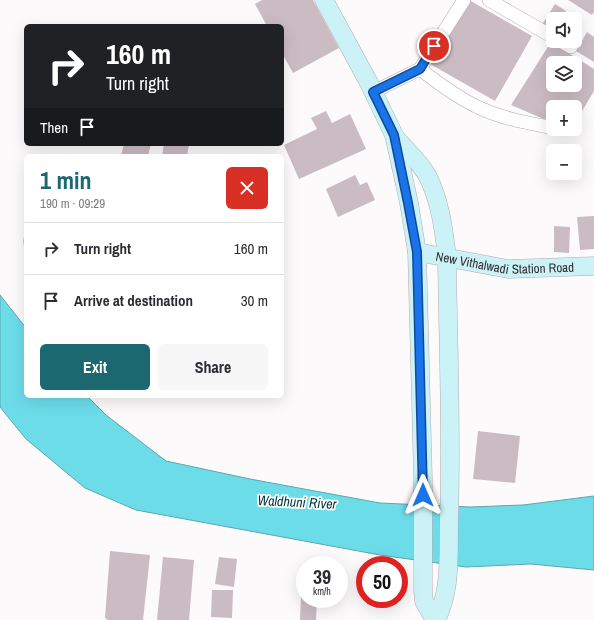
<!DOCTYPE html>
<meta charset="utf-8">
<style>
body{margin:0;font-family:"Archivo Narrow",sans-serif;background:#f7f7f7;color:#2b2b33;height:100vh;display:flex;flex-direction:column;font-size:15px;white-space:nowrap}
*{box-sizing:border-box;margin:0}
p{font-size:13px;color:#7c7c81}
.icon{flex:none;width:22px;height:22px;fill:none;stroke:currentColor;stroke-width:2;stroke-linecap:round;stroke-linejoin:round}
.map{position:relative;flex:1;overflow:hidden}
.sheet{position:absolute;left:24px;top:154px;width:260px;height:244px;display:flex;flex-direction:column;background:#fff;border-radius:6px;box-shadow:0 4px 16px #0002}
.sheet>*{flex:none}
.top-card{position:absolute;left:24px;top:24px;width:260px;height:122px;border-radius:6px;box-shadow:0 4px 16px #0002;background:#202124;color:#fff;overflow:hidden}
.tools{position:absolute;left:546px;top:12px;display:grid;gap:8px}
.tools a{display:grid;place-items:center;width:36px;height:36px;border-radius:6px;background:#fff;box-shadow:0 4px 16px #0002;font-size:20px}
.speed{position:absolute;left:296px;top:556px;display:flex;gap:8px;font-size:20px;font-weight:700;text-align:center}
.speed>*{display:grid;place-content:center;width:52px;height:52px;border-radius:50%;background:#fff;box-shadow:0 4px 16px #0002;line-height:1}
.speed small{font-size:10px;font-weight:400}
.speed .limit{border:6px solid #d22;background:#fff;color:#111}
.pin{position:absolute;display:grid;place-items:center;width:34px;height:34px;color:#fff;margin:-17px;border:2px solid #fff;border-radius:50%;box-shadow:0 1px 4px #0007}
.me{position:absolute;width:44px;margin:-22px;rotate:0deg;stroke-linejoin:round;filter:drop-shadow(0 0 3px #0008)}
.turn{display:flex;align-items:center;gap:14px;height:84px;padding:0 16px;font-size:18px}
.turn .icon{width:52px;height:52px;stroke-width:2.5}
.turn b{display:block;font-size:28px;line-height:34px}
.then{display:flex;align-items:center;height:38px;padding:0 16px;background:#0003;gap:8px;font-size:15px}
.round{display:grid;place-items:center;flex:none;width:42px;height:42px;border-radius:6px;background:#f7f7f7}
.summary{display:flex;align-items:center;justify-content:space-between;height:68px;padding:0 16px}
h1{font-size:24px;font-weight:700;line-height:30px;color:#1c6870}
.primary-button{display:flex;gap:8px;margin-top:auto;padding:8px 16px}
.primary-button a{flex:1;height:46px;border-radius:6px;background:#1c6870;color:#fff;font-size:16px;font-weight:700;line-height:46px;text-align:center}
.primary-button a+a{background:#f7f7f7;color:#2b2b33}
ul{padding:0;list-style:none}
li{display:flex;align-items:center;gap:12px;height:52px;padding:0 16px;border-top:1px solid #e1e1e2}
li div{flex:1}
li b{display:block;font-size:15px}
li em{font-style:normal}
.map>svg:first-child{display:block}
.water{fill:#6cdce9;stroke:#5ba7b1}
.building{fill:#cbbcc3;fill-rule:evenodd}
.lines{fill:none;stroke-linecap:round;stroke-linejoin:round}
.street-casing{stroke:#b9a9b0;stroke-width:14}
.secondary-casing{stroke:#b9a9b0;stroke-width:19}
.street{stroke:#fff;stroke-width:13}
.secondary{stroke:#cbf2f6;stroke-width:18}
.route-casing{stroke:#114b97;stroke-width:10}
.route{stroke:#1a73e8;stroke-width:7}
.labels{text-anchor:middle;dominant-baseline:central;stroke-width:3.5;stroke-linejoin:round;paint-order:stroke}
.street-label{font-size:13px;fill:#322c2f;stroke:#fff}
.water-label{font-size:14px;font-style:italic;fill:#00363b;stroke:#fff}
</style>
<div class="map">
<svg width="594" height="620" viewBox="0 0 594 620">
<rect width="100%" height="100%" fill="#fdfafb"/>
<path class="water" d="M0,295L26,328V396H87L106,415L166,461L250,479L380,503L470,507L523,505L594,496V570L531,564L466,567L380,555L136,510L85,488L26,439L0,407Z"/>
<g class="building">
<path d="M262,0H313L339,48L293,73L282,53V26H267L255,4Z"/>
<path d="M469,0L532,36L495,101L430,64Z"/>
<path d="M568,0H594V12L592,15Z"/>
<path d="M555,4L566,11L561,19H553V32L541,26Z"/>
<path d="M587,32L594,37V62L576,51Z"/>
<path d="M551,42L594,69V91L575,123V107H553V123L511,105ZM553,63H575V85H553Z"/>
<path d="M326,111L332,123L350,114L366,149L299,179L284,145L317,129L311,118Z"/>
<path d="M124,144H151L148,156H121Z"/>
<path d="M164,144H189L187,156H162Z"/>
<path d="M355,175L360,185L367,182L375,200L338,217L326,189Z"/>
<path d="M594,216V249L580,250L577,217Z"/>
<path d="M554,226L570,227L569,253L554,252Z"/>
<path d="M25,232H26V256L23,241Z"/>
<path d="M478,431L520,436L515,483L473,479Z"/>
<path d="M110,551L150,555L143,620H108L105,618Z"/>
<path d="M163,557L194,560L189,620H157Z"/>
<path d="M219,557L237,559L234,587L215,584Z"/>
<path d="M212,590H233L232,618L211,617Z"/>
<path d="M301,597L317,599L316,620H300Z"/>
</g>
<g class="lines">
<g class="street-casing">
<g id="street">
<path d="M489,0L553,37"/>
<path d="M560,41L571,47"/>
<path d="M420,69C439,84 459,99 482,109C504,119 529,123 553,128"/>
<path d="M373,92L420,69L464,0"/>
</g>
</g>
<g class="secondary-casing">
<g id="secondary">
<path d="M324,0L369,83L394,135L409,203L417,252L423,479V590L424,601L435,620"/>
<path d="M395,137C405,149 420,162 427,175C440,200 444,230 447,258C448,345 452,432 449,519C448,553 452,589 436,620"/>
<path id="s1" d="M417,252L508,269L594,266"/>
</g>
</g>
<use href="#street" class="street"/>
<use href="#secondary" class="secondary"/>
</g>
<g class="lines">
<g class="route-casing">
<path id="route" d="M423,495L417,252L408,203L394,135L373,92L420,69L434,46"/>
</g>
<use href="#route" class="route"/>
</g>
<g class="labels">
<g class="street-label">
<text stroke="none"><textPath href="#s1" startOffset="89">New Vithalwadi Station Road</textPath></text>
</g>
<g class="water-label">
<text transform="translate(297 502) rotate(3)">Waldhuni River</text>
</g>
</g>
</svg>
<div class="tools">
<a><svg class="icon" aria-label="sound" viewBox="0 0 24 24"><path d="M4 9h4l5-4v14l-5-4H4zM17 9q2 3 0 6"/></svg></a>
<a><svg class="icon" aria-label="layers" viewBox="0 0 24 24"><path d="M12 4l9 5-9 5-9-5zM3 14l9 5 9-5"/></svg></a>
<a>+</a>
<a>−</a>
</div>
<div class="speed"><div>39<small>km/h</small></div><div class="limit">50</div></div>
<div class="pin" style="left:434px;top:46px;background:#d93025"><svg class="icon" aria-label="arrive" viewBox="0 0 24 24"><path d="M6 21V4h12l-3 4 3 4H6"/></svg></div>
<svg class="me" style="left:423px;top:495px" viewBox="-20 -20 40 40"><path d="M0-17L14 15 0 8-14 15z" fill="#1a73e8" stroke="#fff" stroke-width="4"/></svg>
<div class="top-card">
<div class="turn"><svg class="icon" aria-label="right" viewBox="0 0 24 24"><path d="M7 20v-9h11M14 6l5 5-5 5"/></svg><div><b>160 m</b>Turn right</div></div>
<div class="then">Then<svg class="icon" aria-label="arrive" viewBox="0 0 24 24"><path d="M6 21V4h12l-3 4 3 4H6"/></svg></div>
</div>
<section class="sheet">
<div class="summary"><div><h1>1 min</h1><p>190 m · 09:29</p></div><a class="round" style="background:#d93025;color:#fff"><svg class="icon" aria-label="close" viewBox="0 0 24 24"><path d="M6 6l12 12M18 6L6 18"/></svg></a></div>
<ul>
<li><svg class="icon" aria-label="right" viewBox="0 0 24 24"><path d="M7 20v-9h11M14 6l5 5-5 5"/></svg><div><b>Turn right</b></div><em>160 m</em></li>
<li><svg class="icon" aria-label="arrive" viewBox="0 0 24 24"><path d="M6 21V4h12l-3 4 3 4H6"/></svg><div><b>Arrive at destination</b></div><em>30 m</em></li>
</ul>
<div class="primary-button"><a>Exit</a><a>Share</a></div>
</section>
</div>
